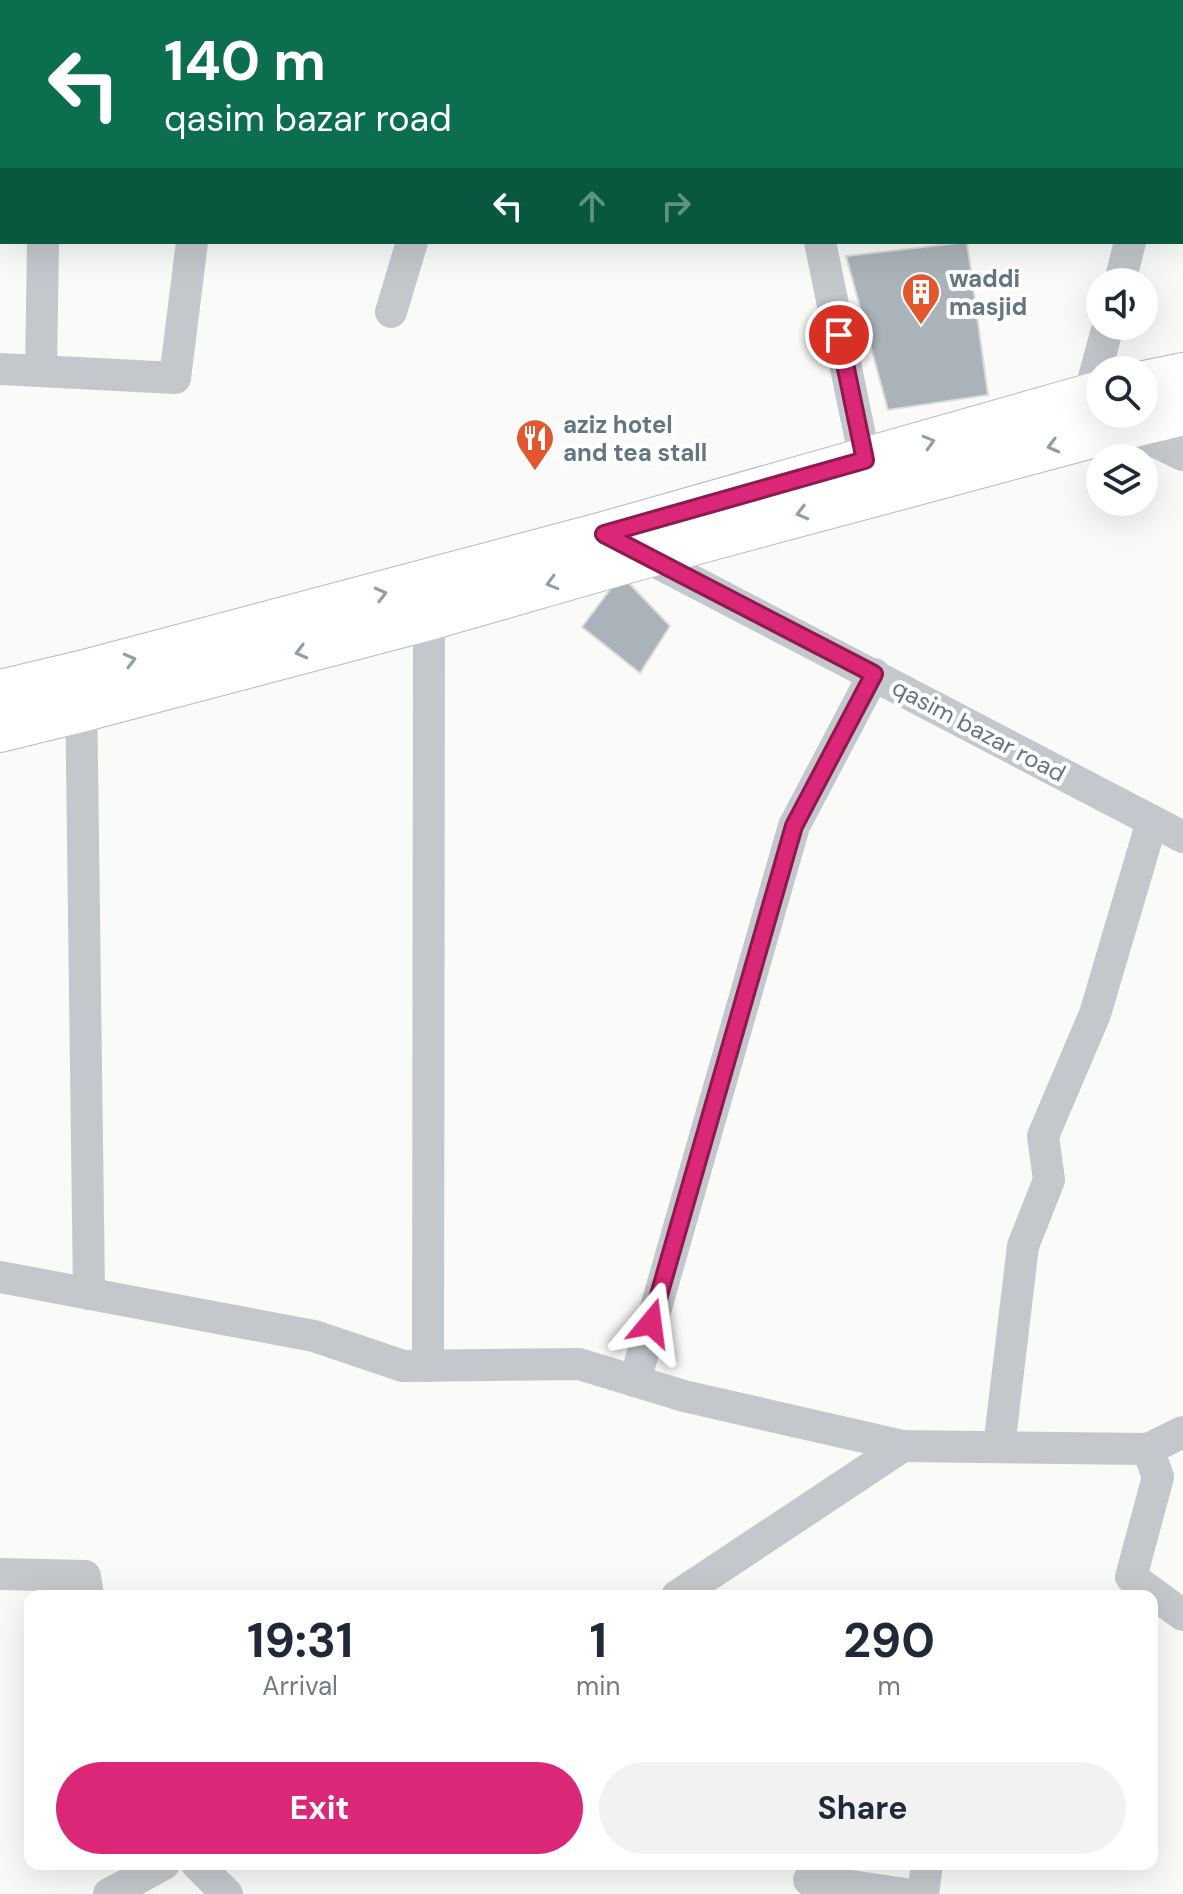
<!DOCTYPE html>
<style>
body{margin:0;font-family:"DM Sans",sans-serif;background:#f2f2f3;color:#1f2937;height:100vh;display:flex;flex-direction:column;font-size:30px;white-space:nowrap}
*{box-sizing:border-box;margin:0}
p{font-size:26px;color:#747a83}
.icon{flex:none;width:44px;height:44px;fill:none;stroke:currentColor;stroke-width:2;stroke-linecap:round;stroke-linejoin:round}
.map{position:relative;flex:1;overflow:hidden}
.drawer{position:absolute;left:24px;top:1590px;width:1134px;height:280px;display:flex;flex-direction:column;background:#fff;border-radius:16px;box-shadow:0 8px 32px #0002}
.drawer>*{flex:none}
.top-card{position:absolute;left:0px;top:0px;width:1184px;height:244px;box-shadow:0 8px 32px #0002;background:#0b6e4f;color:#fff;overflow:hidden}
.buttons{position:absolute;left:1086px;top:268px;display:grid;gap:16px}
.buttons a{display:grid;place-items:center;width:72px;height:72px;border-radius:50%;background:#fff;box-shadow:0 8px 32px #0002;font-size:40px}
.pin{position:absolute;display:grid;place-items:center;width:68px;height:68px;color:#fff;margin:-34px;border:4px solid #fff;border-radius:50%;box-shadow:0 2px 8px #0007}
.me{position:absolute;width:88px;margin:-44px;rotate:16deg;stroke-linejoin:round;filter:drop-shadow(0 0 6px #0008)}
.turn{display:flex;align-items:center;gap:28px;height:168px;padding:0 32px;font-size:36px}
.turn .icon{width:104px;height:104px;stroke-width:2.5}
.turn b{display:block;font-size:56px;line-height:68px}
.lanes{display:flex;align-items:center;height:76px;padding:0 32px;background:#0003;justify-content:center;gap:40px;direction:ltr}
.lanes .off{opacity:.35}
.eta{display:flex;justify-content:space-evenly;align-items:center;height:136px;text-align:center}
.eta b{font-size:48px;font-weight:700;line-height:56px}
.action{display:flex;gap:16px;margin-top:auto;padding:16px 32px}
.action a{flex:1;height:92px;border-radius:48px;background:#db2777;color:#fff;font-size:32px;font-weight:700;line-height:92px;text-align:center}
.action a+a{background:#f2f2f3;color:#1f2937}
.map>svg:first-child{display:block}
.building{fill:#aab3b9;stroke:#dcdcda;stroke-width:2}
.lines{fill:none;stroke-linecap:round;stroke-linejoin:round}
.secondary-casing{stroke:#b3babf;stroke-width:46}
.minor{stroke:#c3c8cc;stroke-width:32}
.secondary{stroke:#fff;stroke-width:44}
.oneway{stroke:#939fa8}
.route-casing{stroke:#8e194d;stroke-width:20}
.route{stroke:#db2777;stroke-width:14}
.labels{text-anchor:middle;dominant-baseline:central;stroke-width:8;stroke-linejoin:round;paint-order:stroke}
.poi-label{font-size:24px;font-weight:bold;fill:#657683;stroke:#fff;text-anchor:start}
.street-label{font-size:24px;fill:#657683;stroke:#fff}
</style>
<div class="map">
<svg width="1183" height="1894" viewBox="0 0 1183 1894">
<rect width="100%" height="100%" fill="#fafaf8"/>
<g class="building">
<path d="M967,242L988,395L888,410L846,256Z"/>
<path d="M621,575L670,626L640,673L582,627Z"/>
</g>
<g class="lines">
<g class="secondary-casing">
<g id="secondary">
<path d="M1144,383L1183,375"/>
<path d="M0,692L81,673L604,534L1100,393"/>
<path d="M0,730L81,710L429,618L645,556L1125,427L1183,413"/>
</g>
</g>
<g class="minor">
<path d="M47,2V0"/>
<path d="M485,2V0"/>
<path d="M824,2V0"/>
<path d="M1182,22L1183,17"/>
<path d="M820,242L865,460"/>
<path d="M1120,282L1130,242"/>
<path d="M391,312L412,242"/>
<path d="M0,369L175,378L192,242"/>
<path d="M41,371L43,242"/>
<path d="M1089,396L1108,326"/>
<path d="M1125,427L1183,455"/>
<path d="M635,551L1183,837"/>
<path d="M81,688L89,1294"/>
<path d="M0,1277L314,1336L403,1366L579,1364L684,1396L903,1446L1148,1449L1183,1432"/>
<path d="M428,1366L429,618"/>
<path d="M635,1381L794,826L874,674"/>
<path d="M999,1447L1023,1246L1049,1180L1043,1136L1095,1014L1152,821"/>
<path d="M1148,1449L1158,1477L1131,1577L1183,1615"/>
<path d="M0,1574L85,1576L88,1596"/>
<path d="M677,1596L903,1446"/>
<path d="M197,1864L227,1894"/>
<path d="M809,1880L906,1894"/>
<path d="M109,1894L164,1864"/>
<path d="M923,1894L927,1864"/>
</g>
<use href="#secondary" class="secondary"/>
</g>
<defs><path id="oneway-chevron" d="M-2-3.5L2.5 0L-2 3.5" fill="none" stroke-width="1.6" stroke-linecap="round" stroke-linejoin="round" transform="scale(2)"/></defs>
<g class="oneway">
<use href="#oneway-chevron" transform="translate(929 442) rotate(-16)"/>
<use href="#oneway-chevron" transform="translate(1053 446) rotate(165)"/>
<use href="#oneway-chevron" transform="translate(802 513) rotate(165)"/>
<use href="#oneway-chevron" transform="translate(552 583) rotate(164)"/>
<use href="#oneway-chevron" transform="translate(381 594) rotate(-15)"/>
<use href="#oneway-chevron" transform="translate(301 652) rotate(165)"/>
<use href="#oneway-chevron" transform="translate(130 660) rotate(-15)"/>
</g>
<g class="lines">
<g class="route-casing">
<path id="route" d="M651,1323L794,826L874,674L604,534L865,460L839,335"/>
</g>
<use href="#route" class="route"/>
</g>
<defs>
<g id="building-pin" transform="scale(2)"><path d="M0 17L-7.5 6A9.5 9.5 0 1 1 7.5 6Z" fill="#e4572e" stroke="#fff"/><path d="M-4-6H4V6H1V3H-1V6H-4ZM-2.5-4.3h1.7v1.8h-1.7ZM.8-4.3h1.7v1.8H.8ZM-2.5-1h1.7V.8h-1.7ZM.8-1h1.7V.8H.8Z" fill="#fff"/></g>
<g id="restaurant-pin" transform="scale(2)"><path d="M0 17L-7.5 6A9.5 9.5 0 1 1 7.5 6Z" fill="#e4572e" stroke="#fff"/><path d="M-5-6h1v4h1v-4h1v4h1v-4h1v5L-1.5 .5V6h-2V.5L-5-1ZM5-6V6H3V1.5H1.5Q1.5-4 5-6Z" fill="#fff"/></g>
</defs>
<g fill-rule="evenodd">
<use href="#building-pin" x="921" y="292"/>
<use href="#restaurant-pin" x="535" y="438"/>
</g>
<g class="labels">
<g class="poi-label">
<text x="949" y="278">waddi<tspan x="949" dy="28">masjid</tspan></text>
<text x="563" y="424">aziz hotel<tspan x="563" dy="28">and tea stall</tspan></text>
</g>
<g class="street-label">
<text transform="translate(979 730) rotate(28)">qasim bazar road</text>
</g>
</g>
</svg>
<div class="buttons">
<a><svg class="icon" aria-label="sound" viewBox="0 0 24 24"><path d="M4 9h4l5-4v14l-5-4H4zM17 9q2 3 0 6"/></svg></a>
<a><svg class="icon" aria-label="search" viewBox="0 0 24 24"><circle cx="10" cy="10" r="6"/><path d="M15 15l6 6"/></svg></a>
<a><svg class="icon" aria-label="layers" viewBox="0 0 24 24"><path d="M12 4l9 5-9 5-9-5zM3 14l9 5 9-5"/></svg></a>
</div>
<div class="pin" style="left:839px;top:335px;background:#d93025"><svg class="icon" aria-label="arrive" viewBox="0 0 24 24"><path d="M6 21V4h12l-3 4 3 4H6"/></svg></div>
<svg class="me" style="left:651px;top:1323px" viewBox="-20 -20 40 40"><path d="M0-17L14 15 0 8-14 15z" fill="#db2777" stroke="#fff" stroke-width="4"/></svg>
<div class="top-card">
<div class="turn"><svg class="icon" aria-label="left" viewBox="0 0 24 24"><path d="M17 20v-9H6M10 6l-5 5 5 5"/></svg><div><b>140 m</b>qasim bazar road</div></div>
<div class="lanes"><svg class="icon" aria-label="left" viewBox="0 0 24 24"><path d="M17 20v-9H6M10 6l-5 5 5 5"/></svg><svg class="icon off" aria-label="ahead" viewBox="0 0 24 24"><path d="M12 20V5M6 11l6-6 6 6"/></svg><svg class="icon off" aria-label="right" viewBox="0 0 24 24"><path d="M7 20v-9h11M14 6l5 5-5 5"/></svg></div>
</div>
<section class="drawer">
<div class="eta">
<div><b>19:31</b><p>Arrival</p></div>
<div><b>1</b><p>min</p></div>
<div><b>290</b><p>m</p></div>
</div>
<div class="action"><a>Exit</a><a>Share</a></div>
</section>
</div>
